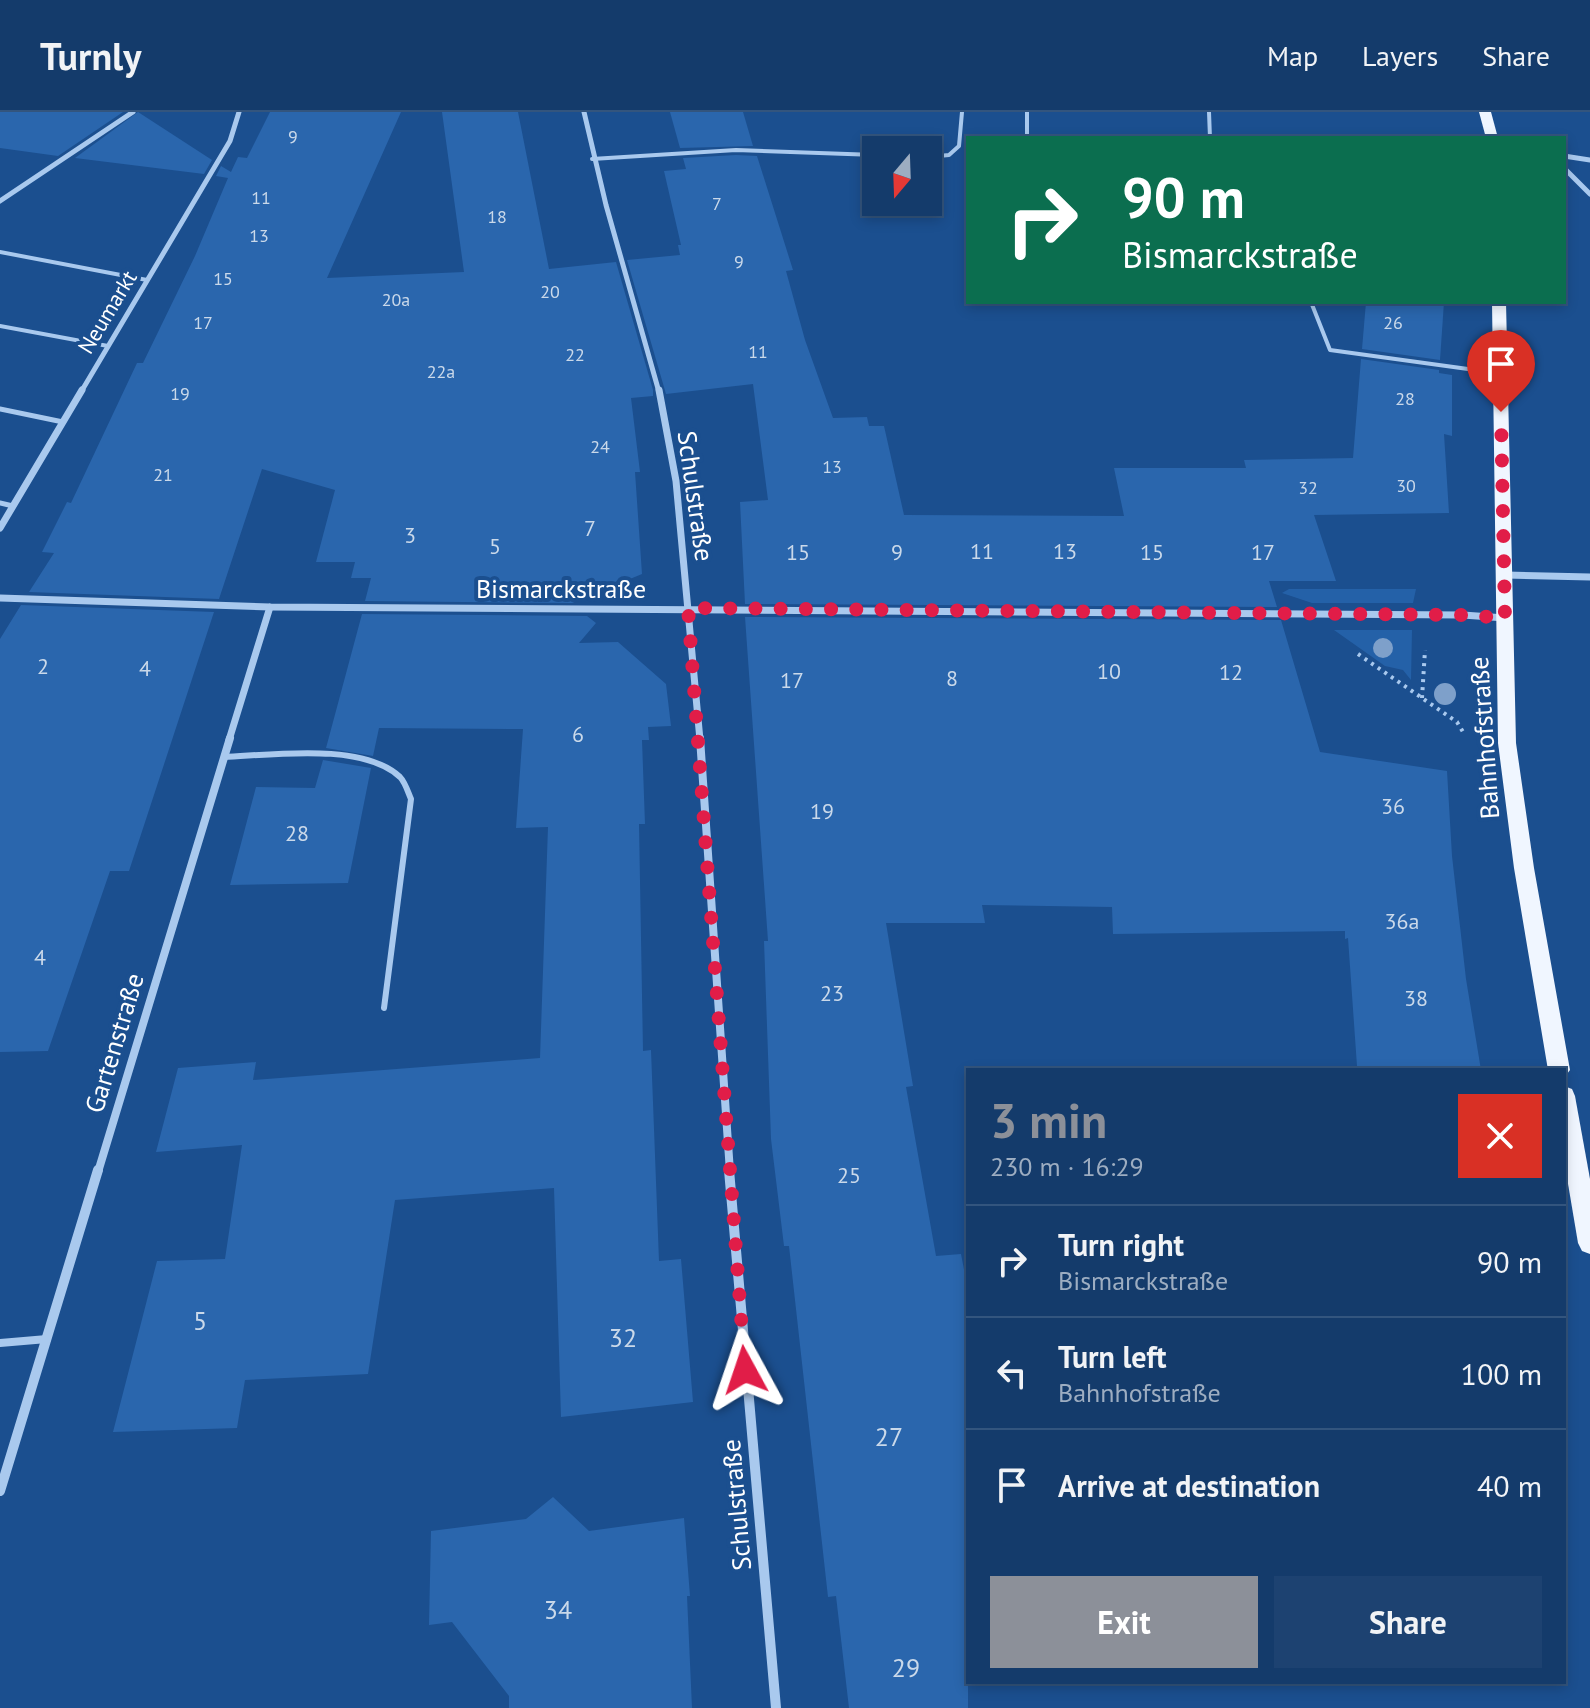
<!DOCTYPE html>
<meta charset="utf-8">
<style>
body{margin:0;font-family:"PT Sans",sans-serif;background:#1d4271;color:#f1f3f6;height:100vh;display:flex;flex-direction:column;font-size:30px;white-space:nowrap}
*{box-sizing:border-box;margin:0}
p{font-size:26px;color:#9dadc1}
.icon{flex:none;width:44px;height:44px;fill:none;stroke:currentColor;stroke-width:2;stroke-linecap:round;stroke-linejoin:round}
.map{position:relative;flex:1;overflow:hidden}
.sheet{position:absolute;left:966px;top:956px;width:600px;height:616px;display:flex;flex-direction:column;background:#143b6b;border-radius:0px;box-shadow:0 4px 12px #0003,0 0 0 2px #33557e}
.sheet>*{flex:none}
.banner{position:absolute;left:966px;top:24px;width:600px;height:168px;border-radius:0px;box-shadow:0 4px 12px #0003,0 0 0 2px #33557e;background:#0b6e4f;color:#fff;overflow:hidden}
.needle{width:52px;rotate:199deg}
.tools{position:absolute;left:862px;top:24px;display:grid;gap:16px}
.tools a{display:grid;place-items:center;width:80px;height:80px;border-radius:0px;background:#143b6b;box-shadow:0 4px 12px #0003,0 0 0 2px #33557e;font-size:40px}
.pin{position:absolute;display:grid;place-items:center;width:68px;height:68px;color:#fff;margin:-82px -34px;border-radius:50% 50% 50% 0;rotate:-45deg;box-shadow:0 0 8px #0007}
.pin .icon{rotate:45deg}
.me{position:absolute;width:88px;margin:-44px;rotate:355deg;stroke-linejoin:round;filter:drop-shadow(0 0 6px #0008)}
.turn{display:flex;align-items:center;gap:28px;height:168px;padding:0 24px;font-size:36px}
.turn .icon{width:104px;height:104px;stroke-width:2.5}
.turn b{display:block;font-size:56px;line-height:68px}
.round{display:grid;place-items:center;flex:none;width:84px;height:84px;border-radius:0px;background:#1d4271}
.headline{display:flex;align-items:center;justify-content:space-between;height:136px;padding:0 24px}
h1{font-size:48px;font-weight:800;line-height:60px;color:#8c9099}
.action{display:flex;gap:16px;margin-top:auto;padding:16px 24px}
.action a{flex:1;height:92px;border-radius:0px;background:#8c9099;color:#fff;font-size:32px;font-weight:800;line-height:92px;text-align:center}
.action a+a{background:#1d4271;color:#f1f3f6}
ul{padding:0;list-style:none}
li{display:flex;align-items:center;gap:24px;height:112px;padding:0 24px;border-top:2px solid #33557e}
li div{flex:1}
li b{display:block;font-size:30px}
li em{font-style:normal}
header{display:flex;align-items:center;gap:48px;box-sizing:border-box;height:112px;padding:0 40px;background:#143b6b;border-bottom:2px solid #33557e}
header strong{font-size:38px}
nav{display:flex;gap:44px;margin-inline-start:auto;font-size:28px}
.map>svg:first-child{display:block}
.green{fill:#2461a8}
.building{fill:#2a66ad}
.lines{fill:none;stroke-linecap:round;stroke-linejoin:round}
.path{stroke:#a9c9ee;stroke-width:4;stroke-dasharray:3 5;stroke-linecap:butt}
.lane-far3{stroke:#a9c9ee;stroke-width:4}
.lane-far2{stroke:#a9c9ee;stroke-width:5}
.lane-far1{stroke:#a9c9ee;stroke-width:6}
.lane{stroke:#a9c9ee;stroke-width:8}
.street-far3{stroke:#a9c9ee;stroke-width:5}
.street-far2{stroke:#a9c9ee;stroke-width:7}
.street-far1{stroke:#a9c9ee;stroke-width:8}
.street{stroke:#a9c9ee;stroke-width:10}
.primary{fill:#f0f6ff;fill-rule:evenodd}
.tree{fill:#7ea0ca}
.route{stroke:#e11d48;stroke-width:14;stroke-dasharray:0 25.2}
.labels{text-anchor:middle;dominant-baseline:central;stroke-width:8;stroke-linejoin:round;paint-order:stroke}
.far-number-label{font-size:18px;fill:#cad9ea}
.far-street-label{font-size:22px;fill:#fff;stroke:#1b4f8f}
.number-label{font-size:22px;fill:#cad9ea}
.street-label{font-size:26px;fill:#fff;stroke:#1b4f8f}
.near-number-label{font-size:26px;fill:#cad9ea}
</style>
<header>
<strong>Turnly</strong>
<nav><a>Map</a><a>Layers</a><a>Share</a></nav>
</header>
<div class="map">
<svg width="1590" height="1596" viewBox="0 0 1590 1596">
<rect width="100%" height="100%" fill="#1b4f8f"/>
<g class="green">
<path d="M1289,477H1416L1413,491H1312L1282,481Z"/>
<path d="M1334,518H1412L1411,568L1403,558L1385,554Z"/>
</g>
<g class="building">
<path d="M0,0H123L58,44L0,36Z"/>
<path d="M138,0L212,48L204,62L75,46Z"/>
<path d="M270,0H401L327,166L464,160L442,0H518L549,157L616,150L653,278V284L631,286L640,360H635L642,462L572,491L365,489L371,466H351L355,450H316L335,378L262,357L219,487L29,480L54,441L42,440L67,390L71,391L137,251H143L195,144L228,66L216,64L221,54L231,60L238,45L247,46Z"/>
<path d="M670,0H743L753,34L680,36Z"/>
<path d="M736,43L757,44L793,158L786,159L805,228L833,306L867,305L869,314H884L904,403L1124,404L1114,356H1246L1244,348L1353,346L1361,247L1439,258V261L1452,263V324L1444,322L1449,401L1314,403L1336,469H1269L1277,495L745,492L740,390L768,388L753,272L666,282L627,148L680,143L678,133H681L664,59L686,57L683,46Z"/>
<path d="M1366,190H1444L1440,248L1362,237Z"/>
<path d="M21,493L214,500L129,759H110L48,939L0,940V527Z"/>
<path d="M362,502L587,504L596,511L579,531L618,530L666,572L671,614L648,615L649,628H642L645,712H639L643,939L651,938L659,1149L681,1147L693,1290L561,1305L554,1076L395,1088L368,1262L245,1268L237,1316L113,1320L157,1149L225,1147L242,1033L156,1040L178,956L256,950L253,968L540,946L548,715L516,716L523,617L379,616L373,644L326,636Z"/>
<path d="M745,505L1281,508L1320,640L1447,659L1452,744L1466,867L1481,958H1387L1357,954L1348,826L1345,827V819L1113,822L1112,795L982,793L985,811H886L913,974L906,975L936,1144L961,1142L968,1178V1596H849L836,1484L828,1485L789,1134H784L771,1027L764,829H768Z"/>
<path d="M323,648L371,656L348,771L230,773L256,675L315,676Z"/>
<path d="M553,1385L589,1419L684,1406L690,1484H687L692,1596H509V1584L452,1510L429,1513L431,1419L526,1407Z"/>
</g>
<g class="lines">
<g class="path">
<path d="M1358,542L1457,610L1463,620"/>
<path d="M1422,586L1425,538"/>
</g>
<g class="lane-far3">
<path d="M1027,0V26"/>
<path d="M1209,0L1210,26"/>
<path d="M928,45L949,43L959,34L962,0"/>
<path d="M592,47L736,38L876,43"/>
<path d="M0,140L147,168"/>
<path d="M1311,190L1330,238L1497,261"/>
<path d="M0,214L108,234"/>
</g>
<g class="lane-far2">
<path d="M0,297L63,310"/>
<path d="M0,391L13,394"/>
</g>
<path class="lane-far1" d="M224,645C271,643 363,630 400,665C405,670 408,680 411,687L384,896"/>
<path class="lane" d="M0,1231L47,1227"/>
<g class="street-far3">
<path d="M584,0L606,93L659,280"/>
<path d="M1564,44L1590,48"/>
<path d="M1564,56L1590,82"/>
<path d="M0,89L133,0"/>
<path d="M81,280L230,29L239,0"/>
</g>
<g class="street-far2">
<path d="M659,278L676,369L700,628"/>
<path d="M0,416L82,278"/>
<path d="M1506,463L1590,465"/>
<path d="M0,486L270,495L1463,503L1505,506"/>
<path d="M229,628L270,495"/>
</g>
<g class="street-far1">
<path d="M700,626L730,1060"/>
<path d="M98,1060L230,626"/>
</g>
<g class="street">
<path d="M729,1058L776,1596"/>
<path d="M0,1379L98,1058"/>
</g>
<g class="primary">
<path d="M1479,0H1491L1498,26H1486Z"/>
<path d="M1492,190H1506L1516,631L1534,756L1570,958L1564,966V958H1548L1514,756L1498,631Z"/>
<path d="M1564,974L1572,977L1575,984L1590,1067V1142L1582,1139L1578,1131L1564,1048Z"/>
</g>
</g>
<g class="tree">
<circle cx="1383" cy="536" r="10"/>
<circle cx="1445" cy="582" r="11"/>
</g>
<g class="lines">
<path class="route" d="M745,1258L688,496L1463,503L1505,506L1501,300"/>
</g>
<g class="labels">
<g class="far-number-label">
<text x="293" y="24">9</text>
<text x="261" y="85">11</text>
<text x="717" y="91">7</text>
<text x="497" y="104">18</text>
<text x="259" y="123">13</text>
<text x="739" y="149">9</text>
<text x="223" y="166">15</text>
<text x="550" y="179">20</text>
<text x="396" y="187">20a</text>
<text x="203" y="210">17</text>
<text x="1393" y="210">26</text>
<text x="758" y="239">11</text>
<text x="575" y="242">22</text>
<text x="441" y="259">22a</text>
<text x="180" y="281">19</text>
<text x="1405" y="286">28</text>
<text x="600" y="334">24</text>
<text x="832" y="354">13</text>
<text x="163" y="362">21</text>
<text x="1406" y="373">30</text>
<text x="1308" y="375">32</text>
</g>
<g class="far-street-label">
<text transform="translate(107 200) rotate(-59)">Neumarkt</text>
</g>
<g class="number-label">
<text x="590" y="416">7</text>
<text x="410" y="423">3</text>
<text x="495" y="434">5</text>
<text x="982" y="439">11</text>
<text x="1065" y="439">13</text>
<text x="798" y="440">15</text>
<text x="897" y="440">9</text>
<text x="1152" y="440">15</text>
<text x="1263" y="440">17</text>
<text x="43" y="554">2</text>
<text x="145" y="556">4</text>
<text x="1109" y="559">10</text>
<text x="1231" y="560">12</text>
<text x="952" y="566">8</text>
<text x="792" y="568">17</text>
<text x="578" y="622">6</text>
<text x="1393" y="694">36</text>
<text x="822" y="699">19</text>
<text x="297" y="721">28</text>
<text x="1402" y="809">36a</text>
<text x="40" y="845">4</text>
<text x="832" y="881">23</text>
<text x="1416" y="886">38</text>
<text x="849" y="1063">25</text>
</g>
<g class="street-label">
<text transform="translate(696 384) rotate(82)">Schulstraße</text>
<text x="561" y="476">Bismarckstraße</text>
<text transform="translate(1484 626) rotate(-94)">Bahnhofstraße</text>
<text transform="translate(114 931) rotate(-73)">Gartenstraße</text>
<text transform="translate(736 1393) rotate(-95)">Schulstraße</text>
</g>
<g class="near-number-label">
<text x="200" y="1208">5</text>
<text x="623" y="1225">32</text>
<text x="889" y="1324">27</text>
<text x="558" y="1497">34</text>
<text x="906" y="1555">29</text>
</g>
</g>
</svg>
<div class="tools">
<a><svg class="needle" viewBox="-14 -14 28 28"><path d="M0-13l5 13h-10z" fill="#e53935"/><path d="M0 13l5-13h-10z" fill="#9dadc1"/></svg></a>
</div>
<div class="pin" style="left:1501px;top:300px;background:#d93025"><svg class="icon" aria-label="arrive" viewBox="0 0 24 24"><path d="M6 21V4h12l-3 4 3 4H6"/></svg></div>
<svg class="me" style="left:745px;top:1258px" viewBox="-20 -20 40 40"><path d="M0-17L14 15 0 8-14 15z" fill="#e11d48" stroke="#fff" stroke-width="4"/></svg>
<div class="banner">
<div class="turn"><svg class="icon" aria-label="right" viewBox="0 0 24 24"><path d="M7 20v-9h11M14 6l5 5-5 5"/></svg><div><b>90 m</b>Bismarckstraße</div></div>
</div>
<section class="sheet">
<div class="headline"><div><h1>3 min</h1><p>230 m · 16:29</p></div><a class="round" style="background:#d93025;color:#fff"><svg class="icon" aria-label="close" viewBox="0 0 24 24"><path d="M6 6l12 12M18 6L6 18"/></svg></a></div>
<ul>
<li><svg class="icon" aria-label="right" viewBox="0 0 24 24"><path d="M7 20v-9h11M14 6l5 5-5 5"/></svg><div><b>Turn right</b><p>Bismarckstraße</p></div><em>90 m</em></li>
<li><svg class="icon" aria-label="left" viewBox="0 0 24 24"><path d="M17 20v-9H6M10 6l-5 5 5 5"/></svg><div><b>Turn left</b><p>Bahnhofstraße</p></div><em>100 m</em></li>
<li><svg class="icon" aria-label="arrive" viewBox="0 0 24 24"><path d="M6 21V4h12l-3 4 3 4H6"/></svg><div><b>Arrive at destination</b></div><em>40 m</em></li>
</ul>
<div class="action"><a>Exit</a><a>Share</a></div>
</section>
</div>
